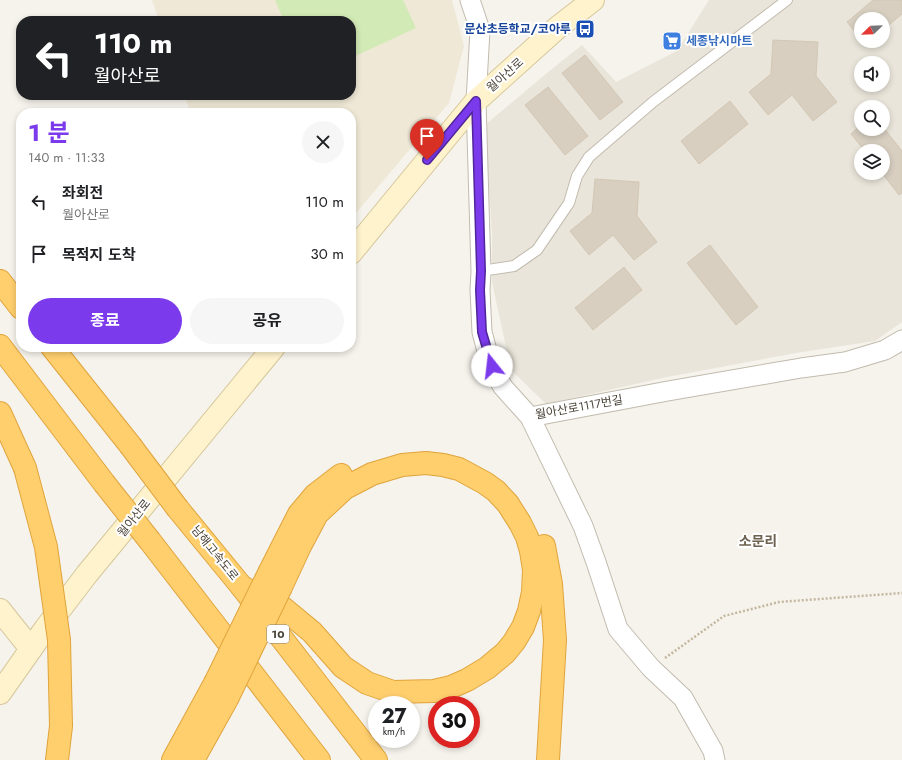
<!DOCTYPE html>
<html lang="ko">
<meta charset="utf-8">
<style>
body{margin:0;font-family:Jost,"Noto Sans KR",sans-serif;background:#f6f6f6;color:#202124;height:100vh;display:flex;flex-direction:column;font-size:15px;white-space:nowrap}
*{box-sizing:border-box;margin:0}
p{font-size:13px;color:#757577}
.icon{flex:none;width:22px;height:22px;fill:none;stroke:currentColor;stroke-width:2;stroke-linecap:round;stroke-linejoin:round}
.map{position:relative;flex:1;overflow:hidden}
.drawer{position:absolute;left:16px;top:108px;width:340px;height:244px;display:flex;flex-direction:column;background:#fff;border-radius:16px;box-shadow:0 2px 6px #0003}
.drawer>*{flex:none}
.top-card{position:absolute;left:16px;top:16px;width:340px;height:84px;border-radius:16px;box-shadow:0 2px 6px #0003;background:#202124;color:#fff;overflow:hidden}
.needle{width:26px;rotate:247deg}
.tools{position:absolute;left:854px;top:12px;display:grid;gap:8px}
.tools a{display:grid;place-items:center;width:36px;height:36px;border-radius:50%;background:#fff;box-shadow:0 2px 6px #0003;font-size:20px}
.speed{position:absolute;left:368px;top:696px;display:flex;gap:8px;font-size:20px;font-weight:700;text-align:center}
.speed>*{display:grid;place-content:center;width:52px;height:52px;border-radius:50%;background:#fff;box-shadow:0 2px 6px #0003;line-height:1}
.speed small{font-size:10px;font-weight:400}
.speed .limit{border:6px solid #d22;background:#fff;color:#111}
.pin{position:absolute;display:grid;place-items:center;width:34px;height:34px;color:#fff;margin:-41px -17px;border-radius:50% 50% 50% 0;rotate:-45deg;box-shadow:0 0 4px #0007}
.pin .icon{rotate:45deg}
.me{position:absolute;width:44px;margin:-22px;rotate:344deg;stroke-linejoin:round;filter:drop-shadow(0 0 3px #0008)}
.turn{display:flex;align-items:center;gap:14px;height:84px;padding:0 12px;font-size:18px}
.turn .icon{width:52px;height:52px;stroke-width:2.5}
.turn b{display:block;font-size:28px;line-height:34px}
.round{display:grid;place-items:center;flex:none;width:42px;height:42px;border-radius:21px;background:#f6f6f6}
.summary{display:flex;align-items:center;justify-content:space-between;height:68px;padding:0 12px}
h1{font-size:24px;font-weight:700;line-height:30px;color:#7c3aed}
.action{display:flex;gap:8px;margin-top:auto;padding:8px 12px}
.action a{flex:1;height:46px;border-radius:24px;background:#7c3aed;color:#fff;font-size:16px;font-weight:700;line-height:46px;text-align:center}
.action a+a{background:#f6f6f6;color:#202124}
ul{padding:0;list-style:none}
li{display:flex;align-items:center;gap:12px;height:52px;padding:0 12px}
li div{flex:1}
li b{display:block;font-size:15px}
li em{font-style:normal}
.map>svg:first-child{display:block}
.residential{fill:#eae5da;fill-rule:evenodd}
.education{fill:#efe8d6}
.green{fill:#d2eab5}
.building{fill:#d8cfc1;stroke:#d3c7b4}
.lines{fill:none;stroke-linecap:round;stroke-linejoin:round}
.lane-casing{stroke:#c2bbae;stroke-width:12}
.street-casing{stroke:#c2bbae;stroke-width:21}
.secondary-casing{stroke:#d6c79b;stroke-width:24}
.highway-casing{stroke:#e0a43c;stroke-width:24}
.path{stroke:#c4b79f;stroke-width:2.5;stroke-dasharray:2 2;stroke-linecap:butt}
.lane{stroke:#fff;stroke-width:10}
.street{stroke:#fff;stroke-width:19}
.secondary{stroke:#fff3cd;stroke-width:22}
.highway{stroke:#ffcf6e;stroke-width:22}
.highway-bridge-casing{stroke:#e0a43c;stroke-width:24;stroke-linecap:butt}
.highway-bridge{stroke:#ffcf6e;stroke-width:22}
.route-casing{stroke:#51269a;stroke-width:10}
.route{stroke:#7c3aed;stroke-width:7}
.labels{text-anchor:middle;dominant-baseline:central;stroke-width:4;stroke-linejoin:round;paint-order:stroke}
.shield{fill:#fff;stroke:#817c74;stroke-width:1}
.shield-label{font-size:11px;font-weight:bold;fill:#4b4439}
.transit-label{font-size:12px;font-weight:bold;fill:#164399;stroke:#fff;text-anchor:end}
.shop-label{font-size:12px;font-weight:bold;fill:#366cbe;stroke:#fff;text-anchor:start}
.street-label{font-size:12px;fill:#4b4439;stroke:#fff}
.quarter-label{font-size:14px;font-weight:bold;fill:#6e6250;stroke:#fff}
</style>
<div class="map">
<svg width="902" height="760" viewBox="0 0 902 760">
<rect width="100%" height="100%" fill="#f6f3ec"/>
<path class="residential" d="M709,0H902V322L875,341L796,353L667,377L546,404L511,370L492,282V234L485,125L547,73L582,45L616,82L677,51ZM861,19H883V41H861ZM861,63H883V85H861ZM861,107H883V129H861ZM861,151H883V173H861Z"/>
<path class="education" d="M152,0H452L464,46L449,103L351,219V113H191L184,95H351V21H159Z"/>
<path class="green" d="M275,0H403L416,28L351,58V21H284Z"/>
<g class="building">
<path d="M873,0H902V14L883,30V19H861V39L847,22Z"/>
<path d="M773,40L818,42L816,76L837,102L813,121L792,95L768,115L749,92L771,74Z"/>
<path d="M585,55L623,102L600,120L562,73Z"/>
<path d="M548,87L588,136L565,155L525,105Z"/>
<path d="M730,101L748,124L699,164L681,141Z"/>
<path d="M861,125V129H883V127L902,151V193L899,195L882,173H883V151H865L851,134Z"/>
<path d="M595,179L639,182L637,216L657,242L634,260L613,235L589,255L570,231L592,213Z"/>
<path d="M710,245L758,307L736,325L687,263Z"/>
<path d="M624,267L642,290L593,330L575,308Z"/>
</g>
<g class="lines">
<g class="lane-casing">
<path id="lane" d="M481,271L514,266L537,250L569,203L577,176L589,157L653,102L787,0"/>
</g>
<g class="street-casing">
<g id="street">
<path d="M470,0L480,30L476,101L481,271L480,290L482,332L491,366L503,387L530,417L583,526L596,562L618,629L651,668L683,698L713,751L715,760"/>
<path d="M530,417L668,391L801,368L845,362L885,350L902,340"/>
</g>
</g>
<g class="secondary-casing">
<g id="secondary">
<path d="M351,253L476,101L557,28L593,0"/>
<path d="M0,610L31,649"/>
<path d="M0,693L45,629L87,574L274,347"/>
</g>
</g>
<g class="highway-casing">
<g id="highway">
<path d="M0,281L21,308"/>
<path d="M0,346L104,483"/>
<path d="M52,347L130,445"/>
<path d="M0,413L25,468"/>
<path d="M178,509L242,587L376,760"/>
<path d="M150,541L319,760"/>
<path d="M544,546L551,584L555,640L548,760"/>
<path d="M270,571L299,514L315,495L341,475"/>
<path d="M242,587L283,608L312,632L343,667L367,683L393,692L434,691L451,687L467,680L487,668L505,653L514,642L523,627L529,611L533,592L534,570L531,551L527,537L520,523L508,504L496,491L485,483L459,469L443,465L426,463L402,465L372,474L345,488L317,514L300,546L281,587"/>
<path d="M57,760L61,726"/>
<path d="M173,760L215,683"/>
<path d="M193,760L227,699"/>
</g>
</g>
<path class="path" d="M665,658L724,616L779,602L902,593"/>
<use href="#lane" class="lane"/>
<use href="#street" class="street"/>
<use href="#secondary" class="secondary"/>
<use href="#highway" class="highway"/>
<g class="highway-bridge-casing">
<g id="highway-bridge">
<path d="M130,445L178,509"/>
<path d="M25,468L46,547L59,640L61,726"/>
<path d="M104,483L150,541"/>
<path d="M215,683L270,571"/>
<path d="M227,699L281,587"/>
</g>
</g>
<use href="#highway-bridge" class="highway-bridge"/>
</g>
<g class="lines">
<g class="route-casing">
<path id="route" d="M427,160L476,101L481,271L480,290L482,332L492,366"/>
</g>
<use href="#route" class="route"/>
</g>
<defs>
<g id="bus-square" transform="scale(1)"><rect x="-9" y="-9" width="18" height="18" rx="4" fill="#1a4fb4" stroke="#fff"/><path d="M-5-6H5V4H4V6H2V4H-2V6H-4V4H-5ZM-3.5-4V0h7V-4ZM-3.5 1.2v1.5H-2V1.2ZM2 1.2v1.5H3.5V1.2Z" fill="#fff"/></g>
<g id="supermarket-square" transform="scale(1)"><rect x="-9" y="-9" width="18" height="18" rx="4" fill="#3f7fe0" stroke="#fff"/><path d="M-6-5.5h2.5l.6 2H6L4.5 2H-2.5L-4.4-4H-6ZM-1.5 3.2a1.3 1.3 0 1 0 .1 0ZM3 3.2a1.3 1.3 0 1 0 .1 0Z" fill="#fff"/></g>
</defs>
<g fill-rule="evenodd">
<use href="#bus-square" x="585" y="29"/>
<use href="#supermarket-square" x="672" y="41"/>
</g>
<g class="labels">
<rect class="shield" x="267" y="625" width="22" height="18" rx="3"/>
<g class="shield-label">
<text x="278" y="634">10</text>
</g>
<g class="transit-label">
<text x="571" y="29">문산초등학교/코아루</text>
</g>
<g class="shop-label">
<text x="686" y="41">세종낚시마트</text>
</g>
<g class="street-label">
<text transform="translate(505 75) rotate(-42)">월아산로</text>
<text transform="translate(579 407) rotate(-10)">월아산로1117번길</text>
<text transform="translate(134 518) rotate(-51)">월아산로</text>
<text transform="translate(215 553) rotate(51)">남해고속도로</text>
</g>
<g class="quarter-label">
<text x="758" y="541">소문리</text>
</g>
</g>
</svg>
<div class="tools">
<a><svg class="needle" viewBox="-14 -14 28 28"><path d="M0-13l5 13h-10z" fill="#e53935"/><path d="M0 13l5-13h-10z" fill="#757577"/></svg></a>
<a><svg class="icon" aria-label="sound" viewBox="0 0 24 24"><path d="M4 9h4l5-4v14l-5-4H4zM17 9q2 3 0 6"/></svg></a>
<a><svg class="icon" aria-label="search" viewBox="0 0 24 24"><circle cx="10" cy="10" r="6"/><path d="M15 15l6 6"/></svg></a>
<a><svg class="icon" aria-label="layers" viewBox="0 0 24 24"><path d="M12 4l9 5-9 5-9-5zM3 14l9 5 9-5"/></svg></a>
</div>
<div class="speed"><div>27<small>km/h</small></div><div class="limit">30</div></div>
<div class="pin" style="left:427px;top:160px;background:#d93025"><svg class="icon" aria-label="arrive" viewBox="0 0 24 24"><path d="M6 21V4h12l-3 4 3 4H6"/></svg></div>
<svg class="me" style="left:492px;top:366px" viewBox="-20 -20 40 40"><circle r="19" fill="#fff"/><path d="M0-13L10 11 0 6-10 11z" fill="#7c3aed"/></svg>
<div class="top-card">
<div class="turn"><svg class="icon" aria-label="left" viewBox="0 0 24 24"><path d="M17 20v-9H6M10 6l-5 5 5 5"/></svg><div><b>110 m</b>월아산로</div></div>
</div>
<section class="drawer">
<div class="summary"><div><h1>1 분</h1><p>140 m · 11:33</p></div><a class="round"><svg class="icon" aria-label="close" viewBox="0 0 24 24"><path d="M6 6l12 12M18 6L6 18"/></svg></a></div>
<ul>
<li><svg class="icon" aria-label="left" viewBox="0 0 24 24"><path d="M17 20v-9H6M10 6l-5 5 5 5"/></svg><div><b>좌회전</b><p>월아산로</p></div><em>110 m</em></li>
<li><svg class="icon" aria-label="arrive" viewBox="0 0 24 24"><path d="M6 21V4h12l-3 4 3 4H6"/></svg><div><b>목적지 도착</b></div><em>30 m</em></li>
</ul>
<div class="action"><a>종료</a><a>공유</a></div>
</section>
</div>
